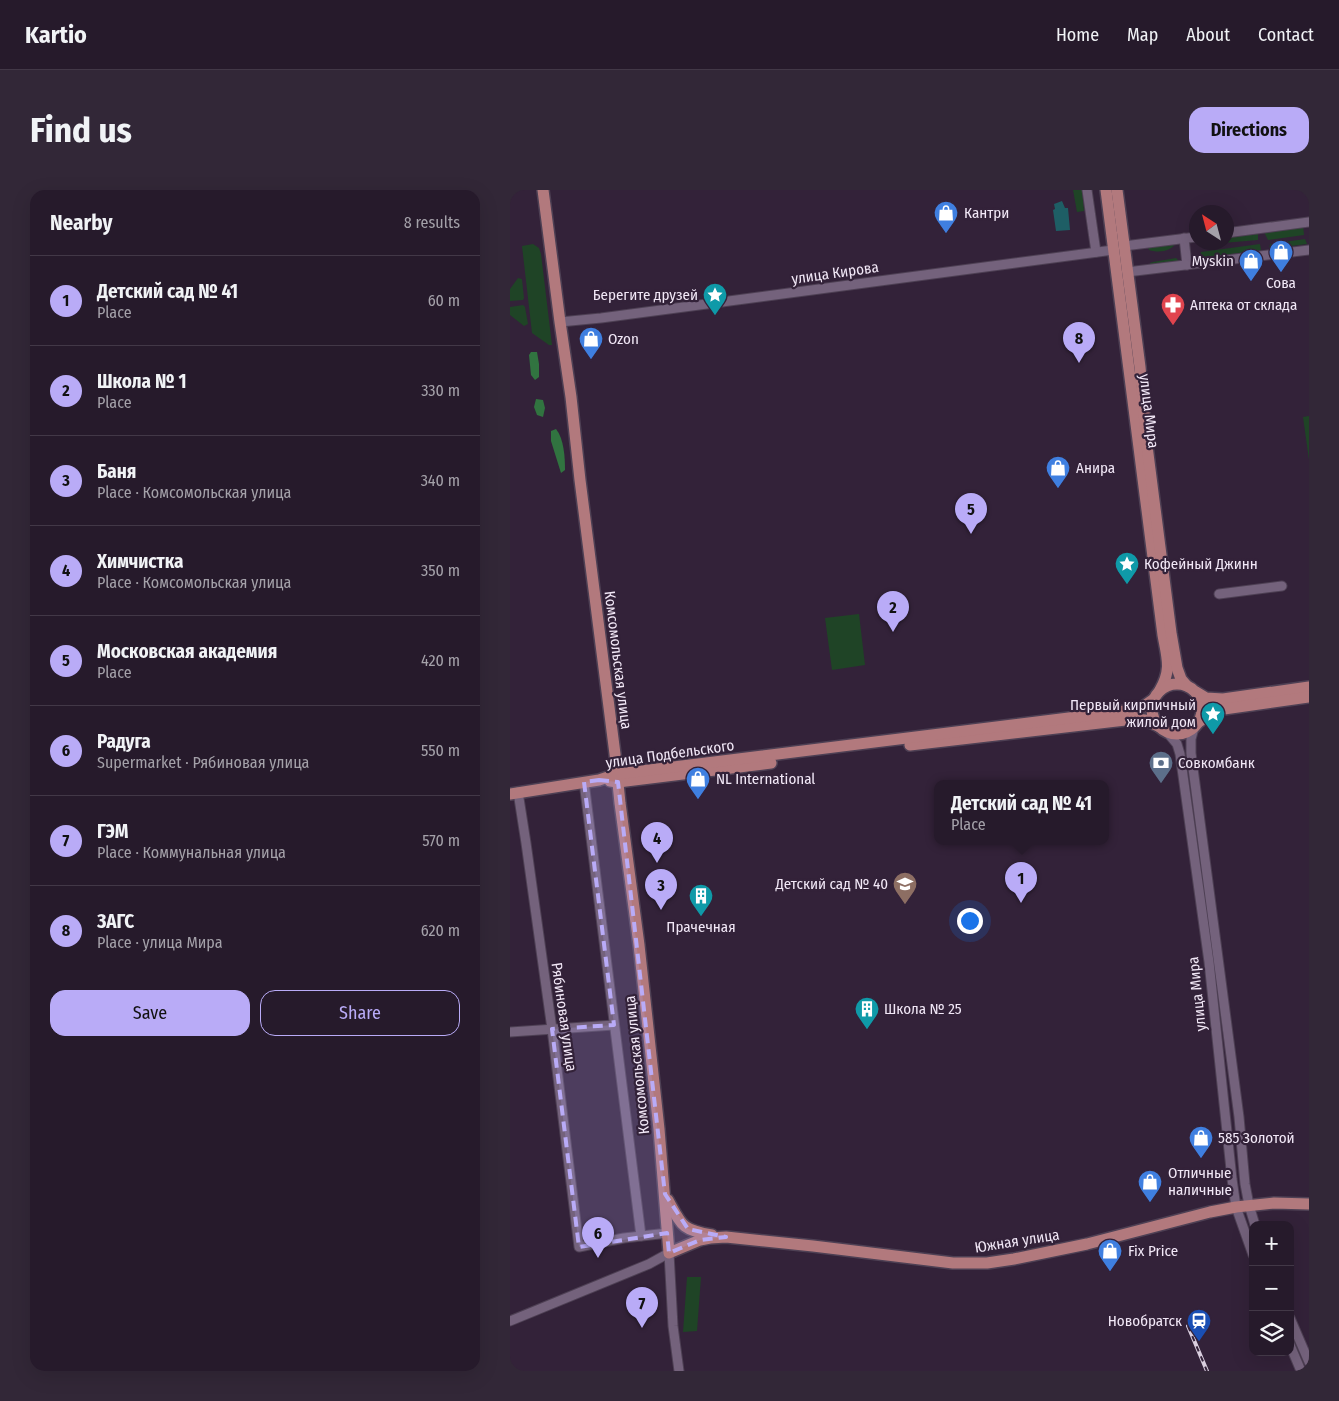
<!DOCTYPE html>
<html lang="en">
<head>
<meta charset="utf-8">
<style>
  body { margin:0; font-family:"Fira Sans Condensed",sans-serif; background:#322737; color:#f1f3f6 }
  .controls { position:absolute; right:15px; bottom:15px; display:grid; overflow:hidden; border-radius:10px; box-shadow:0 5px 20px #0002 }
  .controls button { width:45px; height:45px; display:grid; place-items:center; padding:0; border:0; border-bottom:1px solid #423847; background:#261a2b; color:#f1f3f6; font:25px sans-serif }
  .compass { position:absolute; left:679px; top:15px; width:45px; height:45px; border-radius:50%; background:#261a2b; box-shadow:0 5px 20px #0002; rotate:324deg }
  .you { position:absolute; left:459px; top:730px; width:18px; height:18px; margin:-12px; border:4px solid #fff; border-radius:50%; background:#1a73e8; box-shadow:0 0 0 8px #1a73e833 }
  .badge { display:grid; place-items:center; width:32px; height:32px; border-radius:50%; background:#b9abf7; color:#111; font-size:16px; font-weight:700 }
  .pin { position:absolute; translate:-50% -41px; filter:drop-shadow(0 1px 2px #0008) }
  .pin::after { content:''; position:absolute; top:26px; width:18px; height:15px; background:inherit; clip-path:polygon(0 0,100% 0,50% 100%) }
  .popup { position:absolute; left:424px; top:590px; width:175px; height:65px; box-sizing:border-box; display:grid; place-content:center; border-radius:10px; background:#261a2b; filter:drop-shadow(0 1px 4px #0005); font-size:16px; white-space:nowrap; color:#a4a1a9 }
  .popup b { font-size:19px; color:#f1f3f6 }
  .popup::after { content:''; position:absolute; left:50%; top:100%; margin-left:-10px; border:10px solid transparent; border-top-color:#261a2b }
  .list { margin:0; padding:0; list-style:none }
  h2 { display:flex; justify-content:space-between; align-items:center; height:65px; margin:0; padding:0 20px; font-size:21px }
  h2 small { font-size:16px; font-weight:400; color:#a4a1a9 }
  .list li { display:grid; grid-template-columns:32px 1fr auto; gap:15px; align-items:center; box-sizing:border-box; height:90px; padding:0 20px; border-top:1px solid #423847 }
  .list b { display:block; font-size:19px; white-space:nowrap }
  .list p { margin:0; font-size:16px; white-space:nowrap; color:#a4a1a9 }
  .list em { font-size:16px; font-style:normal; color:#a4a1a9 }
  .actions { display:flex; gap:10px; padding:15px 20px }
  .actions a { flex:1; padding:11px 0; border:1px solid #b9abf7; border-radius:15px; text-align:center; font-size:18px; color:#b9abf7 }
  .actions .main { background:#b9abf7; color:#111 }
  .icon { flex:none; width:28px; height:28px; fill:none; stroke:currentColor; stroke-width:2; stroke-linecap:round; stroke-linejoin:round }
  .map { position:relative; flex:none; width:799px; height:1181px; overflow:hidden; border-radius:15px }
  header { display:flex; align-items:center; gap:30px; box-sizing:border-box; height:70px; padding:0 25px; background:#261a2b; border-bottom:1px solid #423847 }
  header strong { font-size:24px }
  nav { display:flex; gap:28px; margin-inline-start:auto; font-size:18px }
  .intro { display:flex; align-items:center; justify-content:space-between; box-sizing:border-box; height:120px; padding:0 30px }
  h1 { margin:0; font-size:35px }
  .button { padding:12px 22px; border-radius:15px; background:#b9abf7; color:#111; font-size:18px; font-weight:700 }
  main { display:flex; gap:30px; padding:0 30px }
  aside { flex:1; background:#261a2b; border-radius:15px; box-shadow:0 5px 20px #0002 }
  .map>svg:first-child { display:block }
  .green { fill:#1f4426 }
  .forest { fill:#317440 }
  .water { fill:#1e5e65 }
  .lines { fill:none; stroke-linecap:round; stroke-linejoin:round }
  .minor-casing { stroke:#4e4054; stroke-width:11 }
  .major-casing { stroke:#4e4054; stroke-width:14 }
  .minor { stroke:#74627c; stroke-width:9 }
  .major { stroke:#b2797d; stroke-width:11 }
  .rail-casing { stroke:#d9cede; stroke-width:4 }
  .rail { stroke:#332239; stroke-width:2; stroke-dasharray:5.5; stroke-linecap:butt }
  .marked { fill:#b9abf7; fill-opacity:0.2; stroke:#b9abf7; stroke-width:4; stroke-dasharray:10 6; stroke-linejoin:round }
  .labels { text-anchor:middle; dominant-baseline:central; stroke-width:4.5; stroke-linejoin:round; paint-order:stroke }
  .poi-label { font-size:15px; fill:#f2e8f7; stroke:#332239; text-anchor:start }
  .street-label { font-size:15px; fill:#f2e8f7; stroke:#332239 }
</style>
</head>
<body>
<header>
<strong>Kartio</strong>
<nav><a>Home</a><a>Map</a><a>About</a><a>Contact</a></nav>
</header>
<div class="intro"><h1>Find us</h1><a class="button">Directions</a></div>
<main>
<aside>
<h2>Nearby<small>8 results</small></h2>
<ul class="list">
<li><span class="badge">1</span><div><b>Детский сад № 41</b><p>Place</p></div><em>60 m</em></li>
<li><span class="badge">2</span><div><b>Школа № 1</b><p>Place</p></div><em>330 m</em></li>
<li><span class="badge">3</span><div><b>Баня</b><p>Place · Комсомольская улица</p></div><em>340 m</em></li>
<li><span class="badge">4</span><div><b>Химчистка</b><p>Place · Комсомольская улица</p></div><em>350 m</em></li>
<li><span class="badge">5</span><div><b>Московская академия</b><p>Place</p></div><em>420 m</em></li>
<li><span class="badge">6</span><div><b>Радуга</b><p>Supermarket · Рябиновая улица</p></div><em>550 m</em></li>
<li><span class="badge">7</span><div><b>ГЭМ</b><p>Place · Коммунальная улица</p></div><em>570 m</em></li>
<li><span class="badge">8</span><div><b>ЗАГС</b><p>Place · улица Мира</p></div><em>620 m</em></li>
</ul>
<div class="actions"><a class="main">Save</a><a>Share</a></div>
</aside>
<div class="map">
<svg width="799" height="1181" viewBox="0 0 799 1181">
  <rect width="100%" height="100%" fill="#332239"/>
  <g class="green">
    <polygon points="563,0 572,0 574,21 567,22"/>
    <polygon points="793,35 794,45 758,50 753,40"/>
    <polygon points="748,40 748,50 689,55 688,53 716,52 717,45"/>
    <polygon points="795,49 797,54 759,59 760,54"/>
    <path d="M666,52C662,62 648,63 639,60L637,56Z"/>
    <polygon points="23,54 29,58 31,64 42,155 39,155 22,143 12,56"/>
    <polygon points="750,54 751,60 690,68 691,62"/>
    <polygon points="666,68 671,73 640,77 640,73 643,72"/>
    <polygon points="8,88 12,89 14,108 13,110 0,111 0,99"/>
    <polygon points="13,115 15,117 18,134 14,136 0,125 0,117"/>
    <polygon points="799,226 799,270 793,227"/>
    <polygon points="349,424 355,475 322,480 315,428"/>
    <polygon points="177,1087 191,1087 187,1141 173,1142"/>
  </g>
  <g class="forest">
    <polygon points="21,162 27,162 29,174 29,187 25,190 21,185 19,165"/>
    <polygon points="26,209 33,210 35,218 33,227 27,225 24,217"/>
    <path d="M46,239C54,249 55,267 55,280L51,283L41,251V241Z"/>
  </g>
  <polygon class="water" points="552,11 555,18 558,18 560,40 546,41 543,20 545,19 544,14"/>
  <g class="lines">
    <defs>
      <g id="minor">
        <polyline points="577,0 586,62"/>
        <polyline points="716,43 799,32"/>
        <polyline points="674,48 677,75"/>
        <polyline points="614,56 686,47"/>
        <polyline points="617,82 799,60"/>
        <polyline points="50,132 91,128 603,60"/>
        <polyline points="709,404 772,396"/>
        <polyline points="684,538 681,549 681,563 729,927 735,994 739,1015 745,1035"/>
        <polyline points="657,542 667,554 670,564 699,772 722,989 726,1017 743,1065"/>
        <polyline points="74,592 131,1046"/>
        <polyline points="8,602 16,653 42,839 69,1057 114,1048 158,1043"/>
        <polyline points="0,842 104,835"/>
        <polyline points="780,1128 799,1172"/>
        <polyline points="0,1131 139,1074 159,1063 163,1136 169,1181"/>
        <polyline points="780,1155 791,1181"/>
      </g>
      <g id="major">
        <polyline points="33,0 50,132 61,207 70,290 105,564 110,613 129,755 149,939 159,1063 190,1050 200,1048 216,1047 303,1056 443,1073 477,1073 504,1069 577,1054 700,1022 726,1017 764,1013 799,1014"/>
        <path d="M596,0L653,445C657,468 662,479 650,500"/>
        <polyline points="607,0 630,177 637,256 661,443 667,478 671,489 677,496"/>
        <circle cx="667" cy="519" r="25"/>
        <polyline points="686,502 696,508 713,509 799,497"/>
        <polyline points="690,531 704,522 714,519 799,507"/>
        <polyline points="400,555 624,529 635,530 648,536"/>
        <polyline points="100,591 108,592 261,573"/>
        <polyline points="0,604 89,590 107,584 623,520 634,516 644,509"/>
        <path d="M158,1010C172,1036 172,1040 202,1045"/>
      </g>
    </defs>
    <use href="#minor" class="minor-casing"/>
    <use href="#major" class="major-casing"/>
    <use href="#minor" class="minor"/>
    <use href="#major" class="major"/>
    <defs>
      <polyline id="rail" points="678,1136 697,1181"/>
    </defs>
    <use href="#rail" class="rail-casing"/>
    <use href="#rail" class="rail"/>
  </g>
  <path class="marked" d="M89,590L108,592L155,1004L178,1039L216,1047L190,1050L159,1063L157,1043L69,1057L42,839L104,835L74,592Z"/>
  <defs>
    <symbol id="shop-pin" viewBox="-11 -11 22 30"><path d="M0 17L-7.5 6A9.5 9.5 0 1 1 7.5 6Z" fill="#3f7fe0" stroke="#332239"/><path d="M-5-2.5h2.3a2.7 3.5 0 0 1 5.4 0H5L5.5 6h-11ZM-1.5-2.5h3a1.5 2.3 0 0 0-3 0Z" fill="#fff"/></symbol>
    <symbol id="sight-pin" viewBox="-11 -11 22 30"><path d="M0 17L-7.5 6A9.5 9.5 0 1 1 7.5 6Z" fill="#0f9aa8" stroke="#332239"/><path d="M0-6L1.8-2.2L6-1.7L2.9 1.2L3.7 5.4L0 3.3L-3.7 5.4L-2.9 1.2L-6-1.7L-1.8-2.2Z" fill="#fff"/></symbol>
    <symbol id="pharmacy-pin" viewBox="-11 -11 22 30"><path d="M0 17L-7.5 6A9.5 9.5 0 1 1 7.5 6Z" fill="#e0444e" stroke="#332239"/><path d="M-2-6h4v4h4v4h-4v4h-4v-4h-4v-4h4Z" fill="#fff"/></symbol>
    <symbol id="bank-pin" viewBox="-11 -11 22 30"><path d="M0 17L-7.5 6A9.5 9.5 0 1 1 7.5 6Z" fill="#5c6f8a" stroke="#332239"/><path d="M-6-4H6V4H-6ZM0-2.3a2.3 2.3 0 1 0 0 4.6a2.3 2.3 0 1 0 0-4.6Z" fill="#fff"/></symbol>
    <symbol id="school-pin" viewBox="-11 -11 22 30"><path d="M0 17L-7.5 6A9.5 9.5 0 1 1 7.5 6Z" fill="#8d6e63" stroke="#332239"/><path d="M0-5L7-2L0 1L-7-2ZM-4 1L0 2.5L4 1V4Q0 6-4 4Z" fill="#fff"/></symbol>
    <symbol id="building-pin" viewBox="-11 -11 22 30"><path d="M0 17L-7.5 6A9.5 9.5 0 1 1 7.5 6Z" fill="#0f9aa8" stroke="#332239"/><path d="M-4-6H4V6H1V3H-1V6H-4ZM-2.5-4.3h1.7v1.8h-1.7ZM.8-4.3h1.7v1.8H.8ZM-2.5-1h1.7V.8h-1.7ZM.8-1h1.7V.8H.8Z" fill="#fff"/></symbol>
    <symbol id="station-pin" viewBox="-11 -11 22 30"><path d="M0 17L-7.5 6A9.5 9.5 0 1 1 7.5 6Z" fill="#1a4fb4" stroke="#332239"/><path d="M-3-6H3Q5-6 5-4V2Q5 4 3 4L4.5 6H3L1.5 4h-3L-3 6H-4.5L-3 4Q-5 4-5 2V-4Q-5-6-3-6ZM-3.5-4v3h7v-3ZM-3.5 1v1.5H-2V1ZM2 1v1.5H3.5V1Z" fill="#fff"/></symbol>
  </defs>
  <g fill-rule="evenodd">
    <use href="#shop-pin" x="422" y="9" width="28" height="38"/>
    <use href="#shop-pin" x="757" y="48" width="28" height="38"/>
    <use href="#shop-pin" x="727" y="57" width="28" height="38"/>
    <use href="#sight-pin" x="191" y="91" width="28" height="38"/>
    <use href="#pharmacy-pin" x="649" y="101" width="28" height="38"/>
    <use href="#shop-pin" x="67" y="135" width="28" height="38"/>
    <use href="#shop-pin" x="534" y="264" width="28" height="38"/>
    <use href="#sight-pin" x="603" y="360" width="28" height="38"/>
    <use href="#sight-pin" x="689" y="510" width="28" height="38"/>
    <use href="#bank-pin" x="637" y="559" width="28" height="38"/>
    <use href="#shop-pin" x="174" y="575" width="28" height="38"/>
    <use href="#school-pin" x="381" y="680" width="28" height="38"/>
    <use href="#building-pin" x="177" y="692" width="28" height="38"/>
    <use href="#building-pin" x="343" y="805" width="28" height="38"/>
    <use href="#shop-pin" x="677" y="934" width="28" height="38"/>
    <use href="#shop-pin" x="626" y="978" width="28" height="38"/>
    <use href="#shop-pin" x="586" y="1047" width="28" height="38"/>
    <use href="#station-pin" x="675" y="1117" width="28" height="38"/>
  </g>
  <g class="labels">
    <g class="poi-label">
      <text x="454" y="23">Кантри</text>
      <text x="724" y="71" text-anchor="end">Myskin</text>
      <text x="771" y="93" text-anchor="middle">Сова</text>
      <text x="188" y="105" text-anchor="end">Берегите друзей</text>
      <text x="680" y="115">Аптека от склада</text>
      <text x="98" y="149">Ozon</text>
      <text x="566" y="278">Анира</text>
      <text x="634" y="374">Кофейный Джинн</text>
      <text x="686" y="515" text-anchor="end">Первый кирпичный<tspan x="686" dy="17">жилой дом</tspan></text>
      <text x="668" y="573">Совкомбанк</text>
      <text x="206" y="589">NL International</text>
      <text x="378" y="694" text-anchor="end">Детский сад № 40</text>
      <text x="191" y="737" text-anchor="middle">Прачечная</text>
      <text x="374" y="819">Школа № 25</text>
      <text x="708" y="948">585 Золотой</text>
      <text x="658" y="983">Отличные<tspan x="658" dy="17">наличные</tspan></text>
      <text x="618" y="1061">Fix Price</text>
      <text x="672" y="1131" text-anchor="end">Новобратск</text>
    </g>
    <g class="street-label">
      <text transform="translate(325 83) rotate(-8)">улица Кирова</text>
      <text transform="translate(639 221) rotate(83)">улица Мира</text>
      <text transform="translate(108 470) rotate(83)">Комсомольская улица</text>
      <text transform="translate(160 564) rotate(-8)">улица Подбельского</text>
      <text transform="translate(687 804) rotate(-96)">улица Мира</text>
      <text transform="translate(54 827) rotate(82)">Рябиновая улица</text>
      <text transform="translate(127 875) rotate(-96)">Комсомольская улица</text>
      <text transform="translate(507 1051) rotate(-9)">Южная улица</text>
    </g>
  </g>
</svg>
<div class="controls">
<button>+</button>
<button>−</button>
<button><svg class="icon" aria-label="layers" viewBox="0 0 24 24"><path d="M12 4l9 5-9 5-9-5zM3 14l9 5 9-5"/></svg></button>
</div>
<svg class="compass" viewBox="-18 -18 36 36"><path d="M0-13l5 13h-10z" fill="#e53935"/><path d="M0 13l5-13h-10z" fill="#a4a1a9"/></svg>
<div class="you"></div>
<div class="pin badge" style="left:511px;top:713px">1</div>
<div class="popup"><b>Детский сад № 41</b>Place</div>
<div class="pin badge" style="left:383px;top:442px">2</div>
<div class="pin badge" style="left:151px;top:720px">3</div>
<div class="pin badge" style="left:147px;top:673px">4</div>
<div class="pin badge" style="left:461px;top:344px">5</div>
<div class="pin badge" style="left:88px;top:1068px">6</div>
<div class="pin badge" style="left:132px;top:1138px">7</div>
<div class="pin badge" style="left:569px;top:173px">8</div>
</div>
</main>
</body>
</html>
